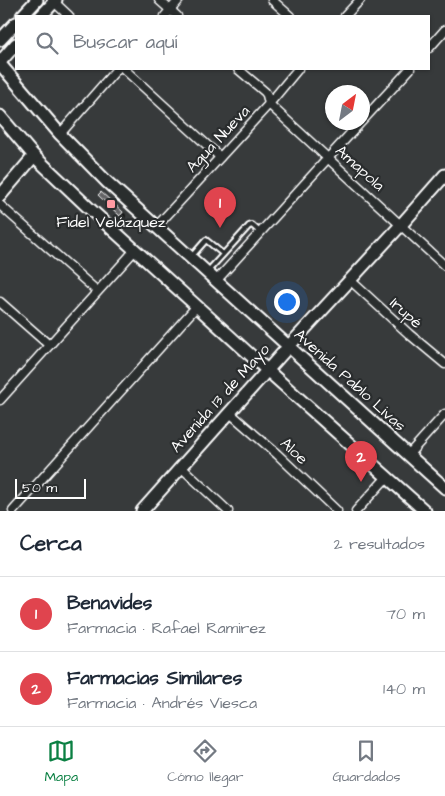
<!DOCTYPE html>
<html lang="es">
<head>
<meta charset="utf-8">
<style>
  body { margin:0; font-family:"Architects Daughter",sans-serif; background:#f6f6f7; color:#1f2937 }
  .compass { position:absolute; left:325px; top:85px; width:45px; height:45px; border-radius:50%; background:#fff; box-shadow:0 1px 4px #0004; rotate:32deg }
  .scale { position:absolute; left:15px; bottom:12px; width:71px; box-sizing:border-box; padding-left:5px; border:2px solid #fff; border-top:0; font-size:14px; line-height:18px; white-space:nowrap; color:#fff; -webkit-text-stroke:4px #2a2d2e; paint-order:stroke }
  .you { position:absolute; left:286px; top:301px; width:18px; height:18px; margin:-12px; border:4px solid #fff; border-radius:50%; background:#1a73e8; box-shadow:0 0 0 8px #1a73e833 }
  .badge { display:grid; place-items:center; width:32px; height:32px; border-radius:50%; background:#0b8043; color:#fff; font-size:16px; font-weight:700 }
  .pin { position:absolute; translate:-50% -41px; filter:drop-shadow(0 1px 2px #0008) }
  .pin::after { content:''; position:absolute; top:26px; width:18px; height:15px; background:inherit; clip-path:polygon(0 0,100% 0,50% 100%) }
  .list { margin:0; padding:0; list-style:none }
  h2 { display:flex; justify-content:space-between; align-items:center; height:65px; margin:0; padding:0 20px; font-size:21px }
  h2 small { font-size:16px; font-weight:400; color:#747a83 }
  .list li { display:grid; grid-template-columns:32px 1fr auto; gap:15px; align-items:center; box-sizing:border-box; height:75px; padding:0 20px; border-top:1px solid #e0e1e3 }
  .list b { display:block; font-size:19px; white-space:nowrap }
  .list p { margin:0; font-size:16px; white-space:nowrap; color:#747a83 }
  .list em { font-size:16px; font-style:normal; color:#747a83 }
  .icon { flex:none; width:28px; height:28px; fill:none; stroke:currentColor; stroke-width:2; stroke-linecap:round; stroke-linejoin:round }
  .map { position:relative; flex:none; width:445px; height:511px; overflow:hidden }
  .search { position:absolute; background:#fff; box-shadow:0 1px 4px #0004; left:15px; right:15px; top:15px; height:55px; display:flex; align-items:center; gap:12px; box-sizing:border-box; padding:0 18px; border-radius:0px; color:#747a83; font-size:19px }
  .sheet { height:215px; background:#fff }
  nav { display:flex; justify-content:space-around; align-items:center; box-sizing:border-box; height:70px; border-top:1px solid #e0e1e3; background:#fff; font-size:14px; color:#747a83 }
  nav a { display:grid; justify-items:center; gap:2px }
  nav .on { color:#0b8043 }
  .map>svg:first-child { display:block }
  .building { fill:#636465; stroke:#fff; filter:url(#shadow) }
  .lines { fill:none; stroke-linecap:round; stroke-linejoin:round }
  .lane-casing { stroke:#fff; stroke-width:8 }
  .street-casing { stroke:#fff; stroke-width:11 }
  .secondary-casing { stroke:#fff; stroke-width:15 }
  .lane { stroke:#2a2d2e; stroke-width:4 }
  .street { stroke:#2a2d2e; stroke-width:8 }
  .secondary { stroke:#2a2d2e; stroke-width:11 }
  .poi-dot { fill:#ff9aa2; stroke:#2a2d2e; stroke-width:2 }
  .labels { text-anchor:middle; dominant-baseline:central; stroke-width:4.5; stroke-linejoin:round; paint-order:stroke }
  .street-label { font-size:16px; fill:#fff; stroke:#2a2d2e }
  .poi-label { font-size:16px; fill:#fff; stroke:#2a2d2e }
</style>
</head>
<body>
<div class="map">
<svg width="445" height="511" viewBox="0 0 445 511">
  <defs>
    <filter id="shadow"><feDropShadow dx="3.5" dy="3.5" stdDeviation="0" flood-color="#0009"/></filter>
  </defs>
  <rect width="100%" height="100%" fill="#373a3b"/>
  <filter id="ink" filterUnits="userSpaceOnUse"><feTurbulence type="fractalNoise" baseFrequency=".02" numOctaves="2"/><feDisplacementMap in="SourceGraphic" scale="10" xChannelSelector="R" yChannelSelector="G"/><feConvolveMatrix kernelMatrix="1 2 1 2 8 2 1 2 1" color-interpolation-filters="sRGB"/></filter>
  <g filter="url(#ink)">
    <polygon class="building" points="101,192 123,212 120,216 98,195"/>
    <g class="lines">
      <defs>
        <g id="lane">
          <polyline points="192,256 206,240 223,254"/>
          <polyline points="209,270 249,226 252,225 261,233"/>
        </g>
        <g id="street">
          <polyline points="52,0 69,16"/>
          <polyline points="159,0 177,16"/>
          <polyline points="272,0 290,16"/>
          <polyline points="165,16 179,0"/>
          <polyline points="345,16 360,0"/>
          <polyline points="429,48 445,30"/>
          <polyline points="124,69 220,157"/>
          <polyline points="238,69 265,92 267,95 269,104 445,266"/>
          <polyline points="362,121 410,69"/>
          <polyline points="60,134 117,69"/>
          <polyline points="0,205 97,291"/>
          <polyline points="157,226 269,104 298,69"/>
          <polyline points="350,280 409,334 445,364"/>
          <polyline points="216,281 361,122"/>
          <polyline points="0,302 49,345"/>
          <polyline points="0,400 135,250"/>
          <polyline points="230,413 277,454 337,511"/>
          <polyline points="409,454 445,414"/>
          <polyline points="181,467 228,511"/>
          <polyline points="13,511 197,306"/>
          <polyline points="356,511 387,477"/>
        </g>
        <g id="secondary">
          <polyline points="22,16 37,0"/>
          <polyline points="41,16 56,0"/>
          <polyline points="0,40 16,23"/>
          <polyline points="0,62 16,44"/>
          <polyline points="0,64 60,134 107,182 445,488"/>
          <polyline points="0,116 34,156 90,209 268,371 425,511"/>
          <polyline points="0,196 34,156"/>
          <polyline points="142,511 289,346 401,225 445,175"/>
        </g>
      </defs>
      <use href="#lane" class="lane-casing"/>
      <use href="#street" class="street-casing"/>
      <use href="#secondary" class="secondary-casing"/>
      <use href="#lane" class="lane"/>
      <use href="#street" class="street"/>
      <use href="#secondary" class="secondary"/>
    </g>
  </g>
  <rect class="poi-dot" x="106" y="199" width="10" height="10" rx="2.5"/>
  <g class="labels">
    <g class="street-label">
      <text transform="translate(218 139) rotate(-47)">Agua Nueva</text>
      <text transform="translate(360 168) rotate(42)">Amapola</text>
      <text transform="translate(406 313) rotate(42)">Irupé</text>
      <text transform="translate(350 380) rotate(42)">Avenida Pablo Livas</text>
      <text transform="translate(220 398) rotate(-48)">Avenida 13 de Mayo</text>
      <text transform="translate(294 451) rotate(43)">Aloe</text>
    </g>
    <g class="poi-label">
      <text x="111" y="222">Fidel Velázquez</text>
    </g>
  </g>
</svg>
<svg class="compass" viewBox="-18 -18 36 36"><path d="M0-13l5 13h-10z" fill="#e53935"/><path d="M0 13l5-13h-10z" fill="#747a83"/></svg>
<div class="scale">50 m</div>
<div class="you"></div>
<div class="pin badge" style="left:220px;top:228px;background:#e0444e">1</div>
<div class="pin badge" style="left:361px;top:482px;background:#e0444e">2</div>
<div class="search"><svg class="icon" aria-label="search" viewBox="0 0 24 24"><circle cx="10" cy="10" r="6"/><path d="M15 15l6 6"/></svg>Buscar aquí</div>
</div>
<section class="sheet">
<h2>Cerca<small>2 resultados</small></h2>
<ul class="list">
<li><span class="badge" style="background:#e0444e">1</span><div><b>Benavides</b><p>Farmacia · Rafael Ramirez</p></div><em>70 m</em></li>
<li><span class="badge" style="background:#e0444e">2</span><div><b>Farmacias Similares</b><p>Farmacia · Andrés Viesca</p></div><em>140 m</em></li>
</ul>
</section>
<nav>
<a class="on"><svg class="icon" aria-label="map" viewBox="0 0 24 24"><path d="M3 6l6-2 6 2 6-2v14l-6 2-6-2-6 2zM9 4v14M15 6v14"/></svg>Mapa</a>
<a><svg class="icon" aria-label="directions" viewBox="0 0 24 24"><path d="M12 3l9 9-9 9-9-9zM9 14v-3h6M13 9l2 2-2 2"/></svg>Cómo llegar</a>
<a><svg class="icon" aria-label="saved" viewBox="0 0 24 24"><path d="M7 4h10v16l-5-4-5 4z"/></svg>Guardados</a>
</nav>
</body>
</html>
